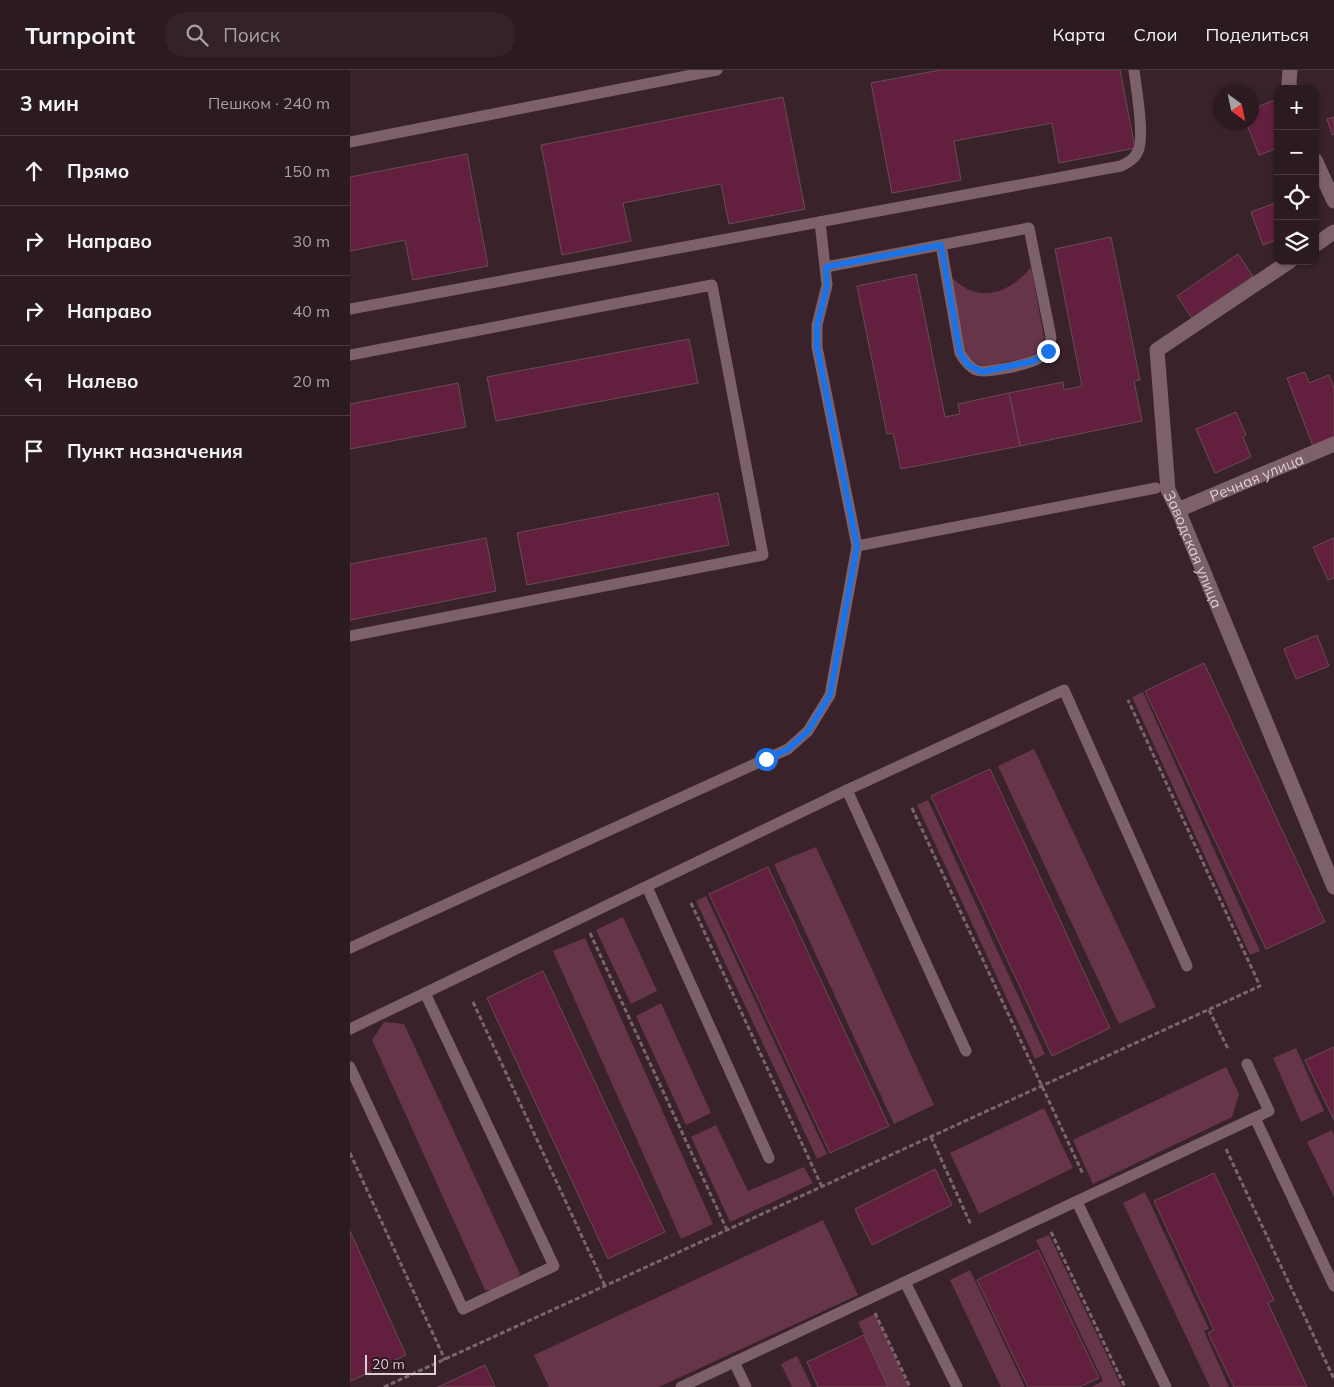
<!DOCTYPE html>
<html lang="ru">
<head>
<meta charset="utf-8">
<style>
  body { margin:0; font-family:Mulish,sans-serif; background:#332329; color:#f1f3f6 }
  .controls { position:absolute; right:15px; top:15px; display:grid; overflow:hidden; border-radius:10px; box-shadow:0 1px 4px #0004 }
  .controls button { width:45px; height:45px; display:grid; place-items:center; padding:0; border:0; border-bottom:1px solid #47383e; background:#2b1a20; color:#f1f3f6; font:25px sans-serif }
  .compass { position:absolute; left:864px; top:15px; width:45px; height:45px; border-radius:50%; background:#2b1a20; box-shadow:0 1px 4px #0004; rotate:147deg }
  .scale { position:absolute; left:15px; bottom:12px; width:71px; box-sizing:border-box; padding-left:5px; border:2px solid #decdd2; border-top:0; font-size:14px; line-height:18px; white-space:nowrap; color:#decdd2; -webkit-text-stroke:4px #2f1821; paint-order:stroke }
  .stop { position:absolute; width:15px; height:15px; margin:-11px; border:4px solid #1a73e8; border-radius:50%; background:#fff }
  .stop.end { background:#1a73e8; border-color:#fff; box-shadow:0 1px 5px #0008 }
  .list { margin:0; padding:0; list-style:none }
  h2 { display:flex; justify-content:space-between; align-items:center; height:65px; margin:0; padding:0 20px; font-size:21px }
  h2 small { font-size:16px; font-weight:400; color:#a6a1a5 }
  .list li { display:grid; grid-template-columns:32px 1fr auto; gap:15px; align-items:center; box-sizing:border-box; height:70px; padding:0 20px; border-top:1px solid #47383e }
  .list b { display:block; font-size:19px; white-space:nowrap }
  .list em { font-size:16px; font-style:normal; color:#a6a1a5 }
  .icon { flex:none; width:28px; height:28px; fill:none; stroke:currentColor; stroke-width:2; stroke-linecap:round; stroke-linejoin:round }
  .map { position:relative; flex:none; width:984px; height:1317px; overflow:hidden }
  header { display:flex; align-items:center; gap:30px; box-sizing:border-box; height:70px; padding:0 25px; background:#2b1a20; border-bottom:1px solid #47383e }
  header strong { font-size:24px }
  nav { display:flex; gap:28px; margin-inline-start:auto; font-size:18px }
  .search { width:350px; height:45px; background:#332329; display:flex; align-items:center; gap:12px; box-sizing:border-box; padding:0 18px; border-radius:20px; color:#a6a1a5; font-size:19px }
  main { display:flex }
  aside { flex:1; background:#2b1a20 }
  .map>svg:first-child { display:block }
  .green { fill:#673549 }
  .building { fill:#631f3e; stroke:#674c55 }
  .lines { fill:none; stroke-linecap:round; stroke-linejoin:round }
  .path { stroke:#7a656c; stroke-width:3; stroke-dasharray:5 2.5; stroke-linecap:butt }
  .lane { stroke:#7d616a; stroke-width:11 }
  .street { stroke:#7d616a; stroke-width:15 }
  .route { stroke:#1a73e8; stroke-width:6 }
  .labels { text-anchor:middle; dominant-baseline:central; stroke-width:5; stroke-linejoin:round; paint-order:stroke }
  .street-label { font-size:15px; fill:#decdd2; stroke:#2f1821 }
</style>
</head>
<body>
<header>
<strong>Turnpoint</strong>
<div class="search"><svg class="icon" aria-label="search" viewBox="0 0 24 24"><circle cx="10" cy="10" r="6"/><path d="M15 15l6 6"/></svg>Поиск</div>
<nav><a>Карта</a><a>Слои</a><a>Поделиться</a></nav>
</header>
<main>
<aside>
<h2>3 мин<small>Пешком · 240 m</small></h2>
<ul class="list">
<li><svg class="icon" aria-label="ahead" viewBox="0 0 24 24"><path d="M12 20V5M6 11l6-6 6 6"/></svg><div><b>Прямо</b></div><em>150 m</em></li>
<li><svg class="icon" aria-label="right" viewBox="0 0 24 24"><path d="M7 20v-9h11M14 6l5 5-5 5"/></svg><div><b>Направо</b></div><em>30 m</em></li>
<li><svg class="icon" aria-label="right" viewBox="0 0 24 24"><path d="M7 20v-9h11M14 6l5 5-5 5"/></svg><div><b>Направо</b></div><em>40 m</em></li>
<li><svg class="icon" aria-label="left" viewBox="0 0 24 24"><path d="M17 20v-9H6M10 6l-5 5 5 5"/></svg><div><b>Налево</b></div><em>20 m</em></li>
<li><svg class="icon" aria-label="arrive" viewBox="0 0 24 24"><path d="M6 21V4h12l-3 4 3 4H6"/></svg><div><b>Пункт назначения</b></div></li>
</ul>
</aside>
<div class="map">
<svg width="984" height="1317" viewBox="0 0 984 1317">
  <rect width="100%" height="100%" fill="#39222a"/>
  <g class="green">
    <path d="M681,197L694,267C693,288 671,289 655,292C648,294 638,297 631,295C624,293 620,288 616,283L602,208C608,213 614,218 622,221C644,229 668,214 681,197Z"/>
    <polygon points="793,622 910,881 900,885 782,627"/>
    <polygon points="684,679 806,937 769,954 648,696"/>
    <polygon points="578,730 695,984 685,989 567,735"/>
    <polygon points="466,777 584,1035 544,1054 424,794"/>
    <polygon points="356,826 477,1084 467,1089 346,831"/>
    <polygon points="273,847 307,921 281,934 246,860"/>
    <polygon points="235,868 363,1154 331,1169 203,881"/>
    <polygon points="311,933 361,1043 336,1055 286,946"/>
    <polygon points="34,952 54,954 170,1204 156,1220 135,1220 22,970"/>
    <polygon points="946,978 974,1041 951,1052 923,988"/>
    <polygon points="876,997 889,1024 882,1047 743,1114 723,1070"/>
    <polygon points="694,1038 723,1098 629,1144 600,1083"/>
    <polygon points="366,1055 398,1121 454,1097 463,1113 380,1152 341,1067"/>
    <polygon points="982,1060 984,1065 984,1127 957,1072"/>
    <polygon points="795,1122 859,1259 854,1261 879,1317 860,1317 773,1133"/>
    <polygon points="473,1150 508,1225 309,1317 199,1317 184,1285"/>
    <polygon points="699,1165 772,1317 742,1317 753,1311 686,1170"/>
    <polygon points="620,1200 675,1317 651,1317 600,1210"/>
    <polygon points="525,1244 559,1317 538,1317 508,1252"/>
    <polygon points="447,1286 462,1317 442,1317 431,1294"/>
  </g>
  <g class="building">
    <polygon points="590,0 770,0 785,78 709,93 702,53 604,71 611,110 542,123 521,13"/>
    <polygon points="433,27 455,139 379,154 371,114 273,133 281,171 212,185 191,75"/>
    <polygon points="925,30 928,36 928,78 909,85 896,52 902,52 902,39"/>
    <polygon points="984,47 984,64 982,65 977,49"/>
    <polygon points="117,84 138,196 63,210 55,170 0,181 0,107"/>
    <polygon points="928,132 928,169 913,175 901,142"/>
    <polygon points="761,167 790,310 784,311 792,351 670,376 659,323 713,312 714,320 732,316 705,179"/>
    <polygon points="888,184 903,206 842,248 827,226"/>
    <polygon points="566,204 595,347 610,344 608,334 659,323 670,376 551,399 543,363 537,364 507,216"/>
    <polygon points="339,269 348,313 146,351 137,307"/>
    <polygon points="955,302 959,313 979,305 984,318 984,368 963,376 937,308"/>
    <polygon points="108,313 116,357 0,379 0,334"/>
    <polygon points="886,342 896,365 893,367 901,387 865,403 846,359"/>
    <polygon points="368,423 379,475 177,515 167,463"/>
    <polygon points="136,468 146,521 0,550 0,494"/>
    <polygon points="984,468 984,508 978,510 963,477"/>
    <polygon points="967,565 979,596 946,609 934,579"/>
    <polygon points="854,593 975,852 916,879 795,621"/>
    <polygon points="640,699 760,958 702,986 581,726"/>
    <polygon points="418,797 539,1056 480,1083 359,824"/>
    <polygon points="193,901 315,1162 258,1189 137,928"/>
    <polygon points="984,977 984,1050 955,990"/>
    <polygon points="585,1099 602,1135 522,1175 505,1139"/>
    <polygon points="864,1103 924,1230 918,1233 957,1317 884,1317 858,1263 864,1260 804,1131"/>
    <polygon points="0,1161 56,1285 1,1311 0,1310"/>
    <polygon points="688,1180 749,1308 730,1317 678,1317 627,1210"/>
    <polygon points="514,1265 538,1317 468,1317 457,1292"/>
    <polygon points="135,1295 145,1317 88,1317"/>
  </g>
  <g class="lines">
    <g class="path">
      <polyline points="562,738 733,1104"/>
      <polyline points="341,833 472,1117"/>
      <polyline points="240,863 377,1160"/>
      <polyline points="123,932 255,1216"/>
      <polyline points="859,940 878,979"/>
      <polyline points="581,1067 621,1155"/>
      <polyline points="876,1079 984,1309"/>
      <polyline points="0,1083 95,1290"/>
      <polyline points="701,1162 775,1317"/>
      <polyline points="525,1243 560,1317"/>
      <polyline points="34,1317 910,916 778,630"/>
    </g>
    <g class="lane">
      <polyline points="0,72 367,0"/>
      <path d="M476,197L679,158L701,267C700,276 698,282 691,287C682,294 636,304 626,300C618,296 614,290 610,283L591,175"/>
      <path d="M0,239L771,96C778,92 785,89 788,81C795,67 786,17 784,0"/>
      <polyline points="0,285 362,215 413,485 0,566"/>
      <polyline points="507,476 806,418"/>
      <polyline points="497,720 616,981"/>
      <polyline points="297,817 419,1088"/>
      <polyline points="0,878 438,679 458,661 480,625 507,476 467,277 467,255 477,215 470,152"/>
      <polyline points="0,959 497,720 714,620 837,896"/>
      <polyline points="0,997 113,1239 204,1196 75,923"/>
      <polyline points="905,1048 984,1216"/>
      <polyline points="727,1132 816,1317"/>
      <polyline points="555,1212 607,1317"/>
      <polyline points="384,1292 396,1317"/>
      <polyline points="331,1317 919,1041 897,994"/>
    </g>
    <g class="street">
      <polyline points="940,0 939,13 940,19"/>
      <polyline points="965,90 984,131"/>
      <polyline points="965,175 984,162"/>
      <path id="s1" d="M940,191L807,280L818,420L828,440L984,817"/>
      <path id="s2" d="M828,440L984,374"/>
    </g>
  </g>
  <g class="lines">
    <polyline class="route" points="416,689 438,679 458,661 480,625 507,476 467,277 467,256 477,216 476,197 591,175 610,283 618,295 632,302 684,291 698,281"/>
  </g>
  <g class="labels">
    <g class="street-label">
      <text stroke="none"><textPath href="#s2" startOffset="85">Речная улица</textPath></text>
      <text stroke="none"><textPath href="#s1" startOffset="365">Заводская улица</textPath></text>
    </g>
  </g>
</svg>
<div class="controls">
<button>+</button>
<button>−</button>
<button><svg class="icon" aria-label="locate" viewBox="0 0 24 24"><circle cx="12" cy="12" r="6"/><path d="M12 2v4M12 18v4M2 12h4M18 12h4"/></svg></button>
<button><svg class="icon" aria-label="layers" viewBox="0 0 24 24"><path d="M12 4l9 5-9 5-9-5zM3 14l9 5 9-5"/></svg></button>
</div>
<svg class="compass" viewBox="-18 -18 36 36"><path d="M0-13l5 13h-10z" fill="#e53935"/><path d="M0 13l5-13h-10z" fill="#a6a1a5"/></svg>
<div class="scale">20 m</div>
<div class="stop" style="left:416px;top:689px"></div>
<div class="stop end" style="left:698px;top:281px"></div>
</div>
</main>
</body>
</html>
